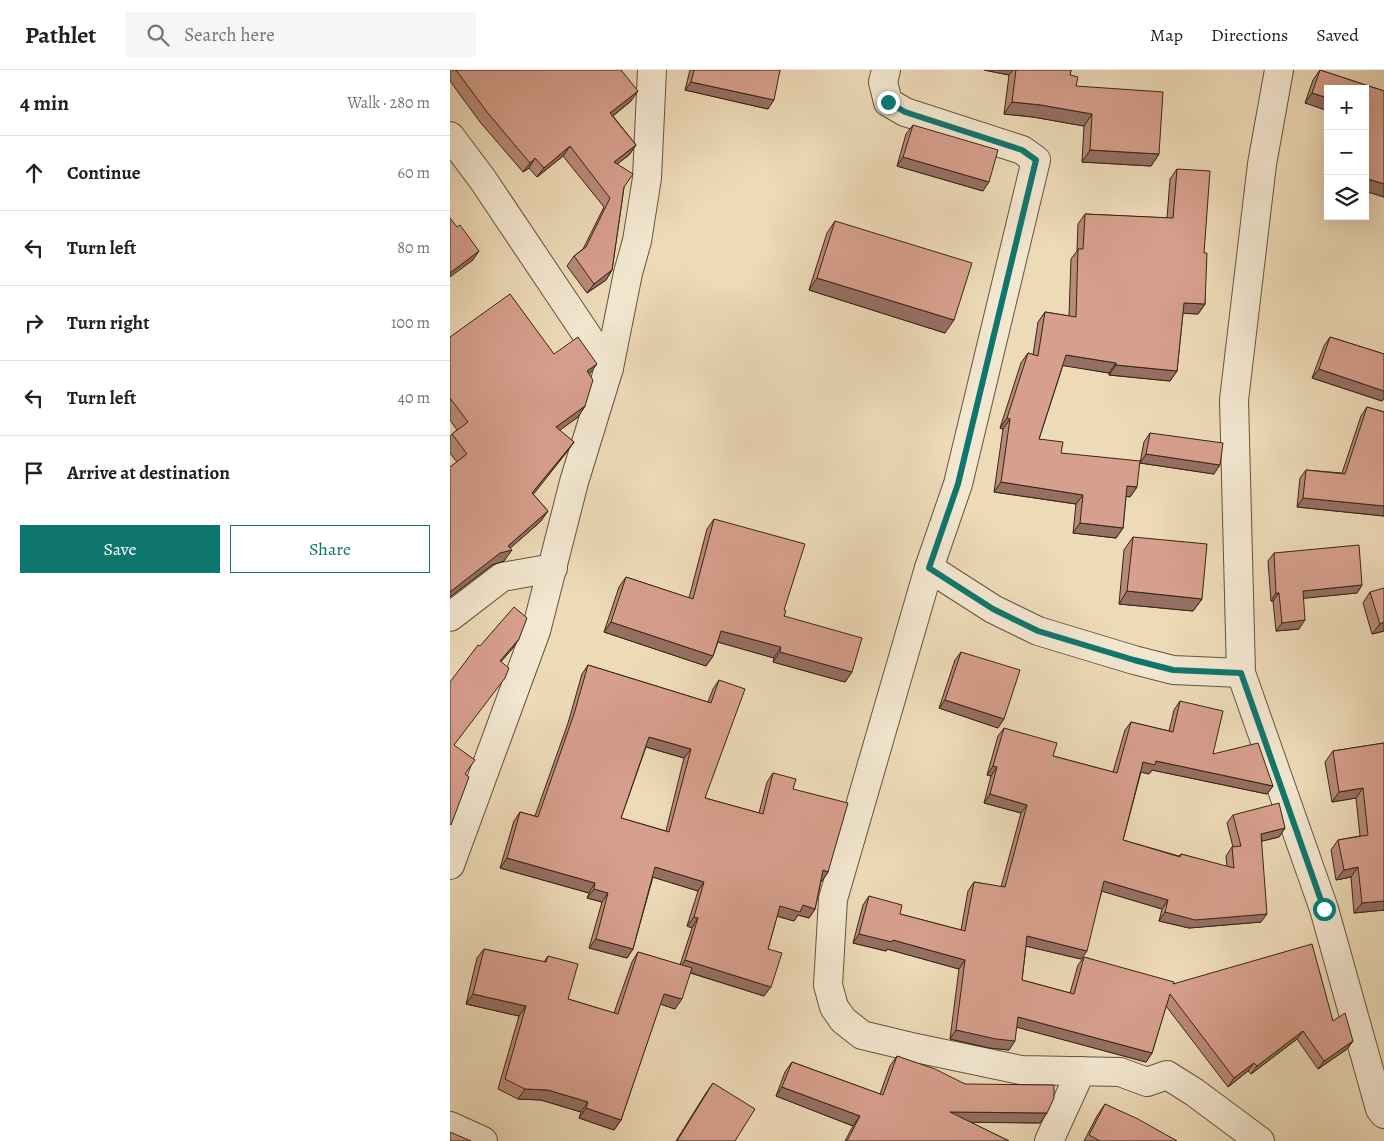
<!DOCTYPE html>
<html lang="en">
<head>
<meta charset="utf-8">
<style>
  body { margin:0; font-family:Alegreya,serif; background:#f6f6f6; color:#202124 }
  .controls { position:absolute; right:15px; top:15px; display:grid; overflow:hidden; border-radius:0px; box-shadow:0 5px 20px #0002 }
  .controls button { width:45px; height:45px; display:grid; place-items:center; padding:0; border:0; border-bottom:1px solid #e0e0e0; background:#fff; color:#202124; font:25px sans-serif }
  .stop { position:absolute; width:15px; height:15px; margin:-11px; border:4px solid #0f766e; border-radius:50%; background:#fff }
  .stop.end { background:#0f766e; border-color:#fff; box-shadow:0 1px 5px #0008 }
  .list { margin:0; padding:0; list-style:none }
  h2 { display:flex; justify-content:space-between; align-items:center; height:65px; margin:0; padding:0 20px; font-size:21px }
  h2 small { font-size:16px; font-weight:400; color:#757577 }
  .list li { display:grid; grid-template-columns:32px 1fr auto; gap:15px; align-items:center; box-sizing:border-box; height:75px; padding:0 20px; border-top:1px solid #e0e0e0 }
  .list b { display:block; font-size:19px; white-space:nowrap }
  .list em { font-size:16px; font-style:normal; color:#757577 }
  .actions { display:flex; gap:10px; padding:15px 20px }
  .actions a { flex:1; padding:11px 0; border:1px solid #0f766e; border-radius:0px; text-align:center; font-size:18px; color:#0f766e }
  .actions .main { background:#0f766e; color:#fff }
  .icon { flex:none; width:28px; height:28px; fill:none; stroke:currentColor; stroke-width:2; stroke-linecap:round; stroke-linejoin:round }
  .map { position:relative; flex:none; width:934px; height:1071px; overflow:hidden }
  header { display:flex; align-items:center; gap:30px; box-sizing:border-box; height:70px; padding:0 25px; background:#fff; border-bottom:1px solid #e0e0e0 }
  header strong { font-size:24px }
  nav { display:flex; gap:28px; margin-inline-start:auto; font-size:18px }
  .search { width:350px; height:45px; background:#f6f6f6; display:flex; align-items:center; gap:12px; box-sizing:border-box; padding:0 18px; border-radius:0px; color:#757577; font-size:19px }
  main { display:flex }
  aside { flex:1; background:#fff }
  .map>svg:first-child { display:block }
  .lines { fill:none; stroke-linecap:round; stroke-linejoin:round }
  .street-casing { stroke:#63533e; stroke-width:30 }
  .street { stroke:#f3e7d0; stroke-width:28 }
  .wall { fill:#b98979; stroke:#352615; fill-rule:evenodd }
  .shaded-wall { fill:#966f63; stroke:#352615 }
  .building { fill:#d79f8d; stroke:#352615; fill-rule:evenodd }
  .route { stroke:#0f766e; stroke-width:6 }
</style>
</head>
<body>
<header>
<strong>Pathlet</strong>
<div class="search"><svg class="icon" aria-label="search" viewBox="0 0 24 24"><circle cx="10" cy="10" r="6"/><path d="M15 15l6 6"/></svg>Search here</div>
<nav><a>Map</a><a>Directions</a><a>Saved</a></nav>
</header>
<main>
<aside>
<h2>4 min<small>Walk · 280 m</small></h2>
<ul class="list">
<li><svg class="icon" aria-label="ahead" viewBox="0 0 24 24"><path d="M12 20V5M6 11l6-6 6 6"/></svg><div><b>Continue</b></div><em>60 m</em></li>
<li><svg class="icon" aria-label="left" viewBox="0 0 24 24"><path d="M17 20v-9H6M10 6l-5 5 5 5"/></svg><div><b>Turn left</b></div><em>80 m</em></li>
<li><svg class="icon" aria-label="right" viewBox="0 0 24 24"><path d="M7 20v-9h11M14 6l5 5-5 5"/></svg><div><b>Turn right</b></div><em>100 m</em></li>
<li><svg class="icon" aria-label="left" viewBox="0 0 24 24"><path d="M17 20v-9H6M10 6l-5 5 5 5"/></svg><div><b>Turn left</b></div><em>40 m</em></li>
<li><svg class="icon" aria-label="arrive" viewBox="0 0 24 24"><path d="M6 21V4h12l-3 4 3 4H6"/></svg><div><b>Arrive at destination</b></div></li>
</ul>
<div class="actions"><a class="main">Save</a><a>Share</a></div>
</aside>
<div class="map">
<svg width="934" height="1071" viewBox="0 0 934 1071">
  <rect width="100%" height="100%" fill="#eddab7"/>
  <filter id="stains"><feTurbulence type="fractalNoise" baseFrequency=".004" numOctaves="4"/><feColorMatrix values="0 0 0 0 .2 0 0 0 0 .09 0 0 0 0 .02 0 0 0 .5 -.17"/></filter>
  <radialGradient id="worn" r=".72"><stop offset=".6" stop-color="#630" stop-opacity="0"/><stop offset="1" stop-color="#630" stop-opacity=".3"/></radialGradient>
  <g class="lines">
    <defs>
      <g id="street">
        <polyline points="436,0 433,12 438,32 455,42 572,80 586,90 508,414 479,498 383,829 378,915 384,937 393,950 412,965 466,978 571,1000 670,1002 697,1012 717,1005 744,1022 810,1071"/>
        <polyline points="829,0 812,94 784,330 791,603 874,839 930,1039 934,1044"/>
        <polyline points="0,66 33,110 159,298"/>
        <polyline points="479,498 543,539 588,561 684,590 723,600 791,603"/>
        <polyline points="0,547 52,507 103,498"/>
        <polyline points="0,795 86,561 124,412 159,298 178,203 187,171 197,108 202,0"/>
        <polyline points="0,1056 33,1071"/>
        <polyline points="599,1071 631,1001"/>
      </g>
    </defs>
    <use href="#street" class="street-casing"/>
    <use href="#street" class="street"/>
  </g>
  <g class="wall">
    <polygon points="0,0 171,0 181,31 163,46 186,75 179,85 167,94 174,117 162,200 156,210 137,223 117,196 124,186 133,179 154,137 113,86 87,107 79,98 73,102 30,52 0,11"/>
    <polygon points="240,0 330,0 318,39 235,20"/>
    <polygon points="534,0 621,0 620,5 626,16 709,84 701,96 632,92 634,56 583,47 554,44 559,5"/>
    <polygon points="870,0 934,21 934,127 915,121 915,19 855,33 863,10"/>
    <polygon points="463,55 533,121 447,96 456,64"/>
    <polygon points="727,99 754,183 755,234 748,244 733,243 727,301 720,311 659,305 659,303 613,295 589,369 611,383 687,417 680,427 676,426 673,458 666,468 623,463 626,434 544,422 553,359 550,358 571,293 578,283 583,285 588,252 595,242 619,246 621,189 627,181 628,154 635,144 717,148 720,109"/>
    <polygon points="385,151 495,263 359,220 377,163"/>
    <polygon points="0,267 104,284 140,305 135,336 128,347 109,360 124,372 116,383 83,424 98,441 90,452 60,478 54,491 42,495 0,527 0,397 7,392 0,383 0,367 2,364 7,360 0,350"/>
    <polygon points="880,267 934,284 934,328 932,331 862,308 874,276"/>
    <polygon points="917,337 934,342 934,446 847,437 850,408 856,400 892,403 911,346"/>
    <polygon points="700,363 764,404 690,393 694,372"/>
    <polygon points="264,449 334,540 334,546 402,602 395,612 323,592 324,588 268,572 263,586 256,596 154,562 169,517 176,507 239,528 257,459"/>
    <polygon points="683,467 752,529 743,541 669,534 674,480"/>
    <polygon points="824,483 912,515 907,523 853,528 849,559 826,561 823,531 821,531 818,491"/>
    <polygon points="920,522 934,561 922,564 913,533"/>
    <polygon points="511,582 548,658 489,638 505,590"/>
    <path d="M138,595L258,632L263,619L269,610L255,728L309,743L317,712L323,703L343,719L378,802L372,811H371L365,839L359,848L348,845L344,851L327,846L318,879L314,926L240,903L225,939L210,934L171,1050L164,1060L129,1048L131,1042L91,1030L68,1029L48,1019L69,946L16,934L27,888L34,879L94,892L98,886L118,929L164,943L182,892L188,882L230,895L242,858L237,856L248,821L203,807L183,879L177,888L139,878L152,832L137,828L139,823L50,798L64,751L70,742L85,746L118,653L132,604ZM196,677L234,688L216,761L171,748Z"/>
    <polygon points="730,631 763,684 823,716 817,724 702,700 699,704 691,702 673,770 729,786 731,784 777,797 776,786 782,777 783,777 777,753 783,745 835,758 829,767 811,771 811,852 739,858 709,851 712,839 652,821 631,889 576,876 572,910 620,923 628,895 634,887 723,914 883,951 903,971 897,979 868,999 847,969 801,1004 798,1001 778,1017 716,936 702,983 696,992 567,957 559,980 540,978 500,969 509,899 437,879 436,881 403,873 413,835 419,826 450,844 511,860 518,821 524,812 551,817 571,743 534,733 541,706 537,705 548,666 554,658 603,686 663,702 675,660 681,652 719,661 724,640"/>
    <polygon points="934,673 934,840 904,843 901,807 886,810 881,780 888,770 910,766 906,728 882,732 875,692 883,681"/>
    <polygon points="447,986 515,1014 597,1043 590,1053 520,1052 559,1071 395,1071 403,1056 326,1026 335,1002 342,992 430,1024 440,996"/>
    <polygon points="263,1013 285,1071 226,1071 256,1023"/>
    <polygon points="655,1034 727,1071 634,1071 647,1046"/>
  </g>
  <g class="shaded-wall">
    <polygon points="534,0 563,0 559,5"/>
    <polygon points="241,12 324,30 318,39 235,20"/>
    <polygon points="188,21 181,31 154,53 160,43"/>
    <polygon points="862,23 878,28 878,41 855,33"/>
    <polygon points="562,32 591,35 642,44 634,56 583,47 554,44"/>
    <polygon points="186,75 179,85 157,102 164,92"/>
    <polygon points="120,76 113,86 87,107 94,98"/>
    <polygon points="640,80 709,84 701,96 632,92"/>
    <polygon points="453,87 539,112 533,121 447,96"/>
    <polygon points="85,88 79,98 73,102 80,93"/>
    <polygon points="915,108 934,114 934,127 915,121"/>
    <polygon points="29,181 23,190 0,207 0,203"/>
    <polygon points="162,200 156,210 137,223 144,214"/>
    <polygon points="367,208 504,250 495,263 359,220"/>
    <polygon points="734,233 755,234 748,244 727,243"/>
    <polygon points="616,285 666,293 659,303 609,295"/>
    <polygon points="147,294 139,305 137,301"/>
    <polygon points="666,295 727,301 720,311 659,305"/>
    <polygon points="869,299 934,321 934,328 932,331 862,308"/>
    <polygon points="135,336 128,347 98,369 106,357"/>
    <polygon points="557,348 560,349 553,359 550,358"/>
    <polygon points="124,372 116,383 75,435 82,423"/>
    <polygon points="696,384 770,395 764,404 690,393"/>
    <polygon points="551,412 633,425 626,434 544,422"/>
    <polygon points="677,416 687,417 680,427 670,425"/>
    <polygon points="853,428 934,436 934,446 847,437"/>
    <polygon points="98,441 90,452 57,481 62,480 54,491 42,495 0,527 0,522 58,476"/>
    <polygon points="630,453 673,458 666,468 623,463"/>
    <polygon points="912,515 907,523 847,529 853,521"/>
    <polygon points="677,521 752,529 743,541 669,534"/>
    <polygon points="826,523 829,523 823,531 821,531"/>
    <polygon points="855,550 849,559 826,561 832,553"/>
    <polygon points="161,552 263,586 256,596 154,562"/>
    <polygon points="934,552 934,561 922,564 930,554"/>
    <polygon points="271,561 331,577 324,588 264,571"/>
    <polygon points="69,569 63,578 44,600 50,591"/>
    <polygon points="330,582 402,602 395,612 323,592"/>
    <polygon points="495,630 554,649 548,658 489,638"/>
    <polygon points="199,667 241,679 234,688 193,676"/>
    <polygon points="706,691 823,716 817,724 702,700 699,704 687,701 693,692"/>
    <polygon points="543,696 547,697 541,706 537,705"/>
    <polygon points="913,718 906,728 882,732 889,722"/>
    <polygon points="540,724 577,735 571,743 534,733"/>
    <polygon points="835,758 829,767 805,773 811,764"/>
    <polygon points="57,788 145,813 139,823 50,798"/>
    <polygon points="205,797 254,812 248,821 199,806"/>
    <polygon points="908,797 901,807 886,810 894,800"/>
    <polygon points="373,800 378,802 372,811 366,809"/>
    <polygon points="654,811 718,830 712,839 648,820"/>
    <polygon points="144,819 158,823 152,832 137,828"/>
    <polygon points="934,831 934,840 904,843 912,833"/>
    <polygon points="353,835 365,839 359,848 348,845 344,851 323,845 330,836"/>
    <polygon points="715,842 817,844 811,852 739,858 709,851"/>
    <polygon points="244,847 248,848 242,858 237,856"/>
    <polygon points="409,864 443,870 515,890 509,899 437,879 436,881 403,873"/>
    <polygon points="577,866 637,881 631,889 571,875"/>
    <polygon points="146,869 183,879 177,888 139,878"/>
    <polygon points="235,890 321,917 314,926 229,899"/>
    <polygon points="23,924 76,936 69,946 16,934"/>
    <polygon points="214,924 232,929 225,939 207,933"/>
    <polygon points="568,947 702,983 696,992 562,956"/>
    <polygon points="506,960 565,971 559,980 540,978 500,969"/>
    <polygon points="853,961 847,969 801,1004 807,996"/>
    <polygon points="903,971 897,979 868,999 874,991"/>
    <polygon points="804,993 798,1001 778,1017 784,1008"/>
    <polygon points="332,1017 410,1046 403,1056 326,1026"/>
    <polygon points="75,1019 98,1020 138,1032 131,1042 91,1030 68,1029"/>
    <polygon points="136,1038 171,1050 164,1060 129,1048"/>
    <polygon points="500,1042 597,1043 590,1053 493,1052"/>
  </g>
  <g class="building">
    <polygon points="6,0 171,0 188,21 160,43 186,75 164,92 183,104 174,117 162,200 144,214 124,186 136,177 160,128 120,76 94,98 85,88 80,93 37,42"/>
    <polygon points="244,0 330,0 324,30 241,12"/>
    <polygon points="566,0 621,0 620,5 628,7 626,16 713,22 709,84 640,80 642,44 591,35 562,32"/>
    <polygon points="870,0 934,21 934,114 915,108 915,19 878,19 878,28 862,23"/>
    <polygon points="463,55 548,80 539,112 453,87"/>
    <polygon points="727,99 760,101 754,183 757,183 755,234 734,233 727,301 666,295 666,293 616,285 589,369 613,372 611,383 690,391 687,417 677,416 673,458 630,453 633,425 551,412 560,349 557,348 578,283 588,286 595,242 626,247 628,179 633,179 635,144 723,148"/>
    <polygon points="0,148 7,157 10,155 29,181 0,203"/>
    <polygon points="385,151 522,193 504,250 367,208"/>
    <polygon points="60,224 104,284 128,267 147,294 137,301 143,310 135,336 106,357 124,372 82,423 98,441 58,476 62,480 50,483 0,522 0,397 17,384 2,364 18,352 0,328 0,267"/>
    <polygon points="880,267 934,284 934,321 869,299"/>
    <polygon points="917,337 934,342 934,436 853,428 856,400 895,404"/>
    <polygon points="700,363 773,373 770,395 696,384"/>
    <polygon points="264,449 355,474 334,540 336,541 334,546 412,568 402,602 330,582 331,577 271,561 263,586 161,552 176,507 243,529"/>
    <polygon points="683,467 757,474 752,529 677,521"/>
    <polygon points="909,475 912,515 853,521 855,550 832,553 829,523 826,523 824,483"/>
    <polygon points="934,518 934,552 930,554 920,522"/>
    <polygon points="64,537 77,548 69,569 50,591 59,598 55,608 4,675 25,690 15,704 19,707 1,755 0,754 0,612 28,575 30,576"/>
    <polygon points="511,582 570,600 554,649 495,630"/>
    <path d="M138,595L261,633L269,610L295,619L255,728L313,744L323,703L346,709L343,719L398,733L378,802L373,800L365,839L353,835L350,842L330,836L318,879L332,883L321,917L235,890L248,848L244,847L254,812L205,797L183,879L146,869L158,823L144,819L145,813L57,788L70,742L88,747L124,644ZM199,667L241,679L219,762L171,748Z"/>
    <polygon points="730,631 773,641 763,684 808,673 823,716 706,691 705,695 693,692 673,770 730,787 731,784 784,798 782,777 791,776 783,745 829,733 835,758 811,764 817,844 745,850 715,842 718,830 654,811 637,881 577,866 572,910 624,924 634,887 724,912 723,914 862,874 883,951 895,943 903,971 874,991 853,961 807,996 804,993 784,1008 720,924 702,983 568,947 565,971 546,969 506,960 515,890 443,870 442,872 409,864 419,826 452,835 450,844 515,861 524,812 555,817 577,735 540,724 547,697 543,696 554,658 607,673 603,686 667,703 681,652 723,662"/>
    <polygon points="934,673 934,831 912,833 908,797 894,800 888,770 918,765 913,718 889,722 883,681"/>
    <polygon points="34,879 96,892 98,886 128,894 118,929 168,944 188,882 242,898 232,929 214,924 171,1050 136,1038 138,1032 98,1020 75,1019 55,1009 76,936 23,924"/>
    <polygon points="447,986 485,999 515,1014 604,1015 604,1028 597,1043 500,1042 559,1071 397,1071 410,1046 332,1017 342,992 433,1025"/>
    <polygon points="263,1013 305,1039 285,1071 227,1071"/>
    <polygon points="655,1034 688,1049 727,1071 650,1071 639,1065"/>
    <polygon points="0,1062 21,1071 0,1071"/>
  </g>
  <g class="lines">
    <polyline class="route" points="438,32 455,42 572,80 586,90 508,414 479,498 543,539 588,561 684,590 723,600 791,603 874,839"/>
  </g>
  <rect width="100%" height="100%" filter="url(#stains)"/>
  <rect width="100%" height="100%" fill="url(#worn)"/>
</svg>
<div class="controls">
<button>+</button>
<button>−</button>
<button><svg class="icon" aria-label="layers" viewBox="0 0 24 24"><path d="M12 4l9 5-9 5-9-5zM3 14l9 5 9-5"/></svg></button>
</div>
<div class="stop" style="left:874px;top:839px"></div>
<div class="stop end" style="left:438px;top:32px"></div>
</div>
</main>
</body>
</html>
